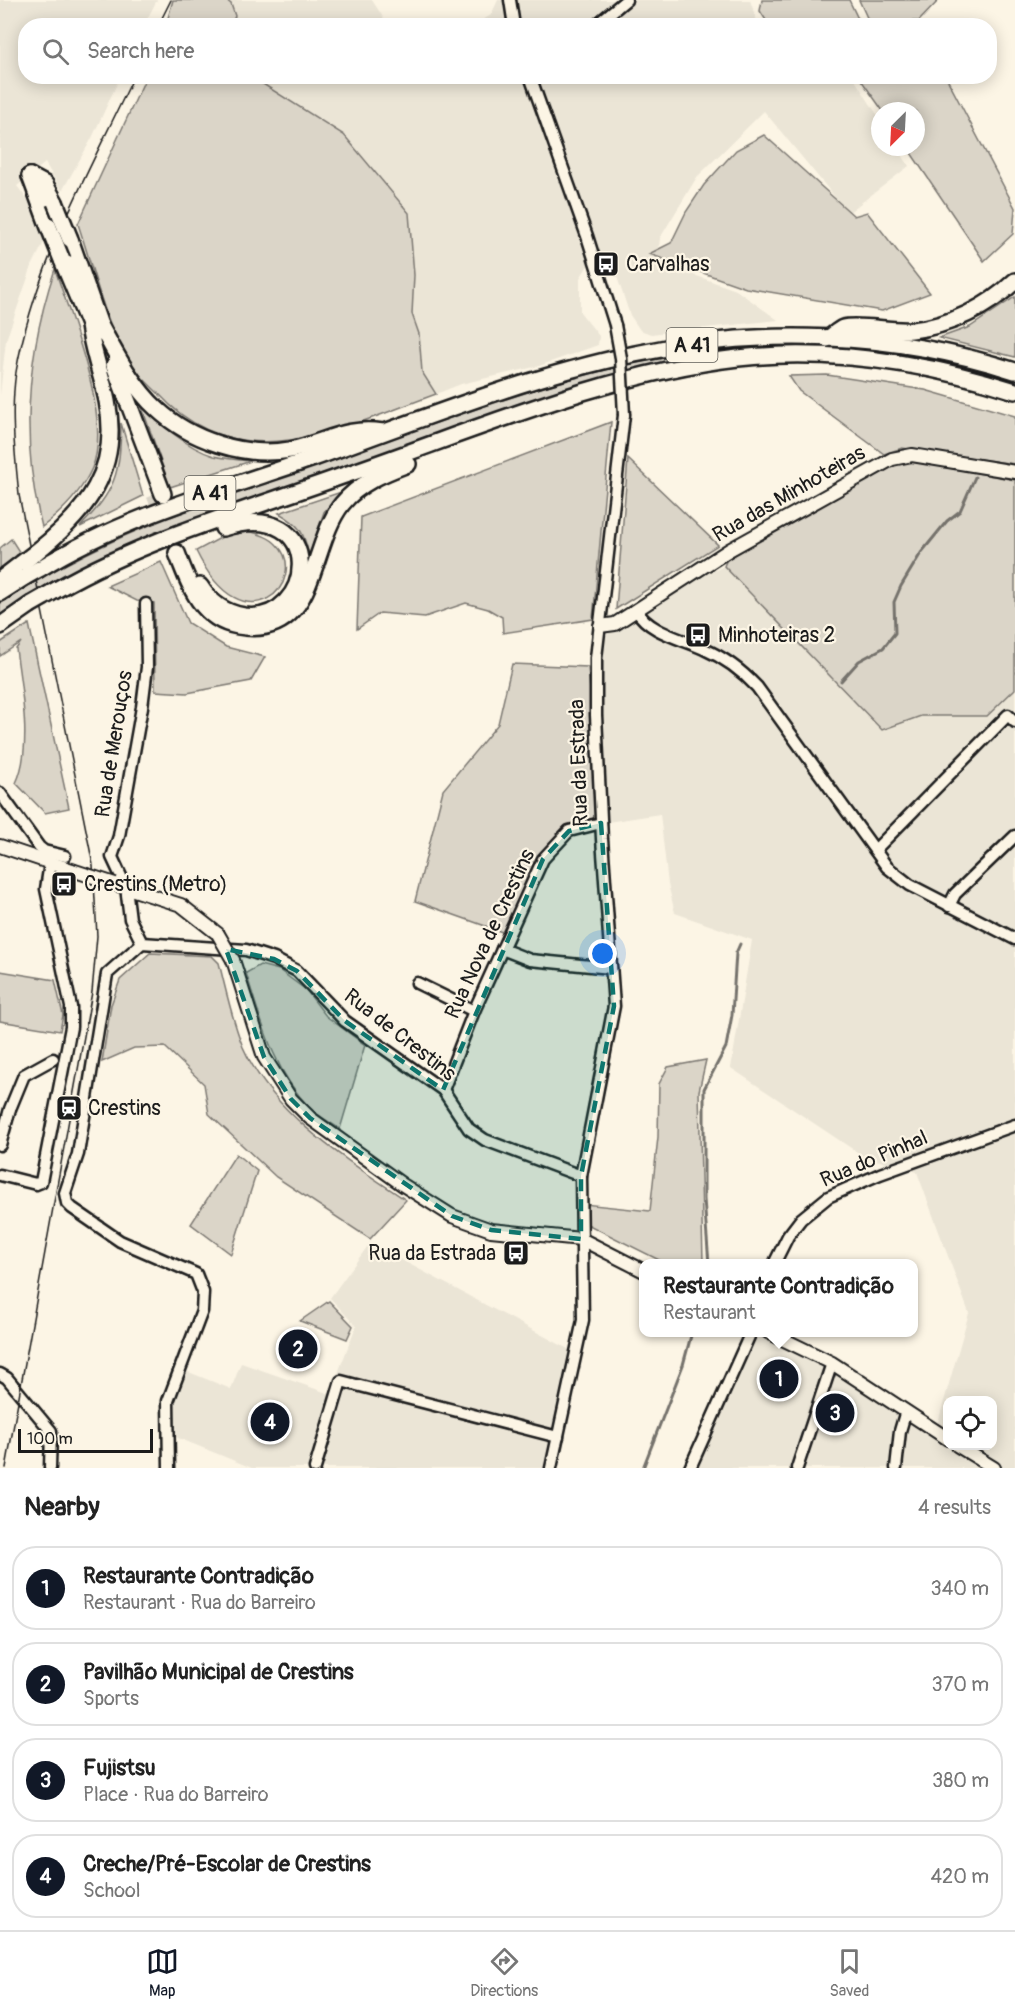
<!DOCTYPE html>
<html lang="en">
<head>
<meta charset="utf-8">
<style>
  body { margin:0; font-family:Pangolin,sans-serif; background:#f2f2f2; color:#222 }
  .controls { position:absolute; right:18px; bottom:18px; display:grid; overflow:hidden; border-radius:12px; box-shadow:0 3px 15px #0003 }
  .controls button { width:54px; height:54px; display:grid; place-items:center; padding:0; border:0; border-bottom:2px solid #e0e0e0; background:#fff; color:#222; font:30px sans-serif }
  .compass { position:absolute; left:871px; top:102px; width:54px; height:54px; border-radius:50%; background:#fff; box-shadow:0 3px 15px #0003; rotate:204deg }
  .scale { position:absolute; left:18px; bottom:15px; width:135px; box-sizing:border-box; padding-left:6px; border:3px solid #1c1c1c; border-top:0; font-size:16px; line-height:21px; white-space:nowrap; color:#1c1c1c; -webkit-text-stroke:4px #fcf5e5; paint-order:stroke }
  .you { position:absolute; left:603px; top:954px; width:21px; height:21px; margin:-15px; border:4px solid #fff; border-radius:50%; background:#1a73e8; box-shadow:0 0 0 9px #1a73e833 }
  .badge { display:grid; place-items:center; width:39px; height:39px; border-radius:50%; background:#111827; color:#fff; font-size:20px; font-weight:700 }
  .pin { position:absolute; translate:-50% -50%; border:3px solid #fff; box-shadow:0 2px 6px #0006 }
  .popup { position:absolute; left:639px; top:1259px; width:279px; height:78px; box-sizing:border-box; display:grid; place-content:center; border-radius:12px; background:#fff; filter:drop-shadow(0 2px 4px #0005); font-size:20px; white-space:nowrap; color:#767676 }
  .popup b { font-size:22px; color:#222 }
  .popup::after { content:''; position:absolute; left:50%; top:100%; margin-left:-12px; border:12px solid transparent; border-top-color:#fff }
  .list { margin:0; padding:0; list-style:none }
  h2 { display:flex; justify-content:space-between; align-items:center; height:78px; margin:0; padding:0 24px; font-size:26px }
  h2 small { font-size:20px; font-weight:400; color:#767676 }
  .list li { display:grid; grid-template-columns:39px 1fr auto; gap:18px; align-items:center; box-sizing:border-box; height:84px; margin:0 12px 12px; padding:0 12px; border:2px solid #e0e0e0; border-radius:24px }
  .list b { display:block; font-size:22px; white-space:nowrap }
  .list p { margin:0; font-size:20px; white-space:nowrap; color:#767676 }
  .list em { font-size:20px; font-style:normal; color:#767676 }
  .icon { flex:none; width:33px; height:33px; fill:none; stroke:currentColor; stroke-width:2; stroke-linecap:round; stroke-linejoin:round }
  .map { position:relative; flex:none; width:1015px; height:1468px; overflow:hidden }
  .search { position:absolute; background:#fff; box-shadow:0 3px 15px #0003; left:18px; right:18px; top:18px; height:66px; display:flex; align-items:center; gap:15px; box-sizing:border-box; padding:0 21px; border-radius:24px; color:#767676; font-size:22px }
  .sheet { height:462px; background:#fff }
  nav { display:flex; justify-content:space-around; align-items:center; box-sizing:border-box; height:84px; border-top:2px solid #e0e0e0; background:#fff; font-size:16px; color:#767676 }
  nav a { display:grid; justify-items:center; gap:3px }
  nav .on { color:#111827 }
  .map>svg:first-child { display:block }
  .built { fill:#ebe5d6; fill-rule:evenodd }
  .green { fill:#dbd5c8; stroke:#7c7872; stroke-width:1.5 }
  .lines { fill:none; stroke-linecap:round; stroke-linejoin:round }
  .stream { stroke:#75726c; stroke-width:3 }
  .highway-tunnel { stroke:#dad4c7; stroke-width:15; stroke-dasharray:15 8; stroke-linecap:butt }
  .minor-casing { stroke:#1c1c1c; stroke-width:15 }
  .major-casing { stroke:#1c1c1c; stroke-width:16 }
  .highway-casing { stroke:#1c1c1c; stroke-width:20 }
  .minor { stroke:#fcf5e5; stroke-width:10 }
  .major { stroke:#fcf5e5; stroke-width:12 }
  .highway { stroke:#fcf5e5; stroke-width:15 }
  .tram { stroke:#1c1c1c; stroke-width:1.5 }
  .minor-bridge-casing { stroke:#1c1c1c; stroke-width:15; stroke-linecap:butt }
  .major-bridge-casing { stroke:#1c1c1c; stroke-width:16; stroke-linecap:butt }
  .highway-bridge-casing { stroke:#1c1c1c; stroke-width:20; stroke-linecap:butt }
  .minor-bridge { stroke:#fcf5e5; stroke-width:10 }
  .major-bridge { stroke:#fcf5e5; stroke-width:12 }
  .highway-bridge { stroke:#fcf5e5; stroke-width:15 }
  .marked { fill:#0f766e; fill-opacity:0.2; stroke:#0f766e; stroke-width:4.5; stroke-dasharray:12 8; stroke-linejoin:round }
  .labels { text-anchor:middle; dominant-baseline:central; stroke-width:4.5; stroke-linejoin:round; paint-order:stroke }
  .shield { fill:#fcf5e5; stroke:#5f5d58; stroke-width:1.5 }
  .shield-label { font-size:20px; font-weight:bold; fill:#1c1c1c }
  .poi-label { font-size:21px; fill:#1c1c1c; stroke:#fcf5e5; text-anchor:start }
  .street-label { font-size:21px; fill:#1c1c1c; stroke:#fcf5e5 }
</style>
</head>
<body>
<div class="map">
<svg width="1015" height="1468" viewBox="0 0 1015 1468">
  <rect width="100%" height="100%" fill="#fcf5e5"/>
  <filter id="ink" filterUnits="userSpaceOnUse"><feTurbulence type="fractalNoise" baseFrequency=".0167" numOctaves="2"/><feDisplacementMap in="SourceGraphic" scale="12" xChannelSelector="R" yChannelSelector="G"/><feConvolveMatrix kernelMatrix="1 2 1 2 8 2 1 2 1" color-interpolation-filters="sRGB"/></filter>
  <g filter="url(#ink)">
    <g class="built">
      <polygon points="0,0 157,0 144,25 26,26 26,76 120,77 92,138 62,191 45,163 17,186 33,207 45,240 32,266 6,340 0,395"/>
      <polygon points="226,0 372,0 388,25 231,25 235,16 231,4"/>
      <polygon points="498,0 750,0 758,25 473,26 491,15"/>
      <polygon points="793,76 797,81 803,77 853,77 880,119 880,147 897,147 909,166 848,213 764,111 697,177 660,238 658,256 668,273 694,275 736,290 778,320 651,334 640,330 630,315 615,271 607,262 592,259 580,278 580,312 599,336 598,345 539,366 461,384 436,394 422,372 419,334 412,314 414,275 409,213 344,135 252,77"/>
      <path d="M724,566L882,729L921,716H987L1015,689V1468H683L750,1333H765L905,1414L937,1426L969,1313L917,1172L863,1156L731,1068L752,940L675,913L668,884L660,814L601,823L600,626ZM948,1400H992V1446H948Z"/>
      <polygon points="370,1243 570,1350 545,1468 252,1468 176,1437 174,1401 186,1371 231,1389 241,1363 330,1394 356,1326 330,1298"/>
    </g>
    <g class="green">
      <polygon points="173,0 226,0 231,4 235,16 231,25 166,25"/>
      <polygon points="762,0 849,0 860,23 769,25 760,11"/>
      <polygon points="859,0 939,0 919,21 869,22"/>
      <path d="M146,77H252L344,135L409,213L414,275L412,314L419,334L422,372L436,394C343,428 239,482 159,394C147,382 131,368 123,353C103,313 92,266 78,224Z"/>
      <polygon points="859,77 946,77 1015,208 1013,234 984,261 907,147 916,147 916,111 883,111"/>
      <polygon points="764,135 854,216 867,212 930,293 882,311 746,288 649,254 671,243 686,212 704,185 736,150"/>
      <path d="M55,269C71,319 113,419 92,468C81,493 63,511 42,527C20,440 27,353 55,269Z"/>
      <polygon points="1015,297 1015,357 939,338 970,327"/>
      <path d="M740,349L692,356L612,375L240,503L153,535L93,561L42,588L0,616V604C108,530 234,494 357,451C481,408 607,356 740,349Z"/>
      <polygon points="827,375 925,390 1015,416 1015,464 902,448 884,454 799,391 789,376"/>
      <path d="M141,405C162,425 185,447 214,456C225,459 239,460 251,461L170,487Z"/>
      <polygon points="611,422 593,619 503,633 502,617 488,609 466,603 425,617 380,613 357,629 361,517"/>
      <path d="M121,423L143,496L80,527C116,489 120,475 121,423Z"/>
      <polygon points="628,459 718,545 616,609"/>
      <polygon points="912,461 1015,480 1015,689 987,716 921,716 882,730 724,566 727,559 892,465"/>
      <path d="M341,492L324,512L309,556C304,532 300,525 279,513Z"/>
      <path d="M248,531C259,534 270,537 277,545C311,579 245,652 196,551L224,536Z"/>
      <polygon points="11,539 20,553 18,559 0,572 0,548"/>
      <polygon points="161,562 188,623 226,647 265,657 251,681 187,693 155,691 154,603 137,601 107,586"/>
      <path d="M29,624L69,808L45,813L16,783C33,748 21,687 16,649L21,642L0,656V643Z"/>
      <polygon points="512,664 588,667 601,823 569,831 543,859 505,933 415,901 443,790 498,724"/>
      <path d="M150,953L212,956L219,963C226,990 232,1020 243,1047C273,1115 347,1160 406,1200L370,1239L276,1177L209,1114L204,1084L165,1047L134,1048L102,1062L111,1005L120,980Z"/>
      <path d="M260,965L279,970L306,990L326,1016L365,1045L340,1129C330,1122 318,1116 309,1107C273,1070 261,1020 246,973Z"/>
      <polygon points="0,971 55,980 63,1015 60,1031 0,1021"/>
      <polygon points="706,1060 699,1091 703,1263 665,1263 587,1224 584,1204 650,1211 658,1137 659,1084 668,1067"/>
      <polygon points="236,1154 257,1171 231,1254 191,1224"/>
      <polygon points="329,1301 353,1326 347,1339 300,1321"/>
    </g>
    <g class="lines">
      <g class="stream">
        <polyline points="841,681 859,661 883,648 895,633 894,602 901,586 921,553 947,521 960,511 975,477"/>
        <polyline points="709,1264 704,1199 704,1089 726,1047 732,1015 736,953 740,944"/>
        <polyline points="643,1468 683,1365 692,1332"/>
      </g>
      <polyline class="highway-tunnel" points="154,495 177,553"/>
      <defs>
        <g id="minor">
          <polyline points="510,0 514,26"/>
          <polyline points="595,26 626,0"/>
          <polyline points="530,76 587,236 615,325"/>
          <path d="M636,610C650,633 681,638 704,649C725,658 741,670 757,687L887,867L910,885L1015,939"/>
          <polyline points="0,793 39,847 44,851 65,856"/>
          <polyline points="875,850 1008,715 1015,722"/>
          <polyline points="949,906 955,894 1015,836"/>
          <polyline points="142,943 130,919 126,887 112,857 119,836 142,707 147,667 146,604"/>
          <polyline points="502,949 530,960 611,968"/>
          <polyline points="417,983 474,1011"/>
          <polyline points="443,1090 474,1011 543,859 569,831 601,823"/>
          <polyline points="0,1145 10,1109 24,1075 53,1059"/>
          <polyline points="0,1175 36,1184 41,1182 71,1027 71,1007 46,889 50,863"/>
          <polyline points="774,1264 788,1236 801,1219 828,1197 880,1174 1015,1125"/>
          <polyline points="0,1374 7,1378 51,1431 50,1468"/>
          <polyline points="169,1468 168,1401 202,1311 203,1292 196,1274 120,1241 72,1208 67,1203 65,1193 78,1154 107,974 142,943 246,950 274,959 297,971 345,1021 443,1090 469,1129 485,1140 581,1176"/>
          <polyline points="315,1468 341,1381 558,1437"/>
          <polyline points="551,1468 583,1320 581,1176 614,1006 602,839 596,715 596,658 624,415"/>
          <polyline points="690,1468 751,1332"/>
          <polyline points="797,1468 832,1363"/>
          <polyline points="896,1468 900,1431 905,1414"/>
        </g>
        <g id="major">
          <polyline points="600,626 615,624 729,550 892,459 912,455 1015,472"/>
          <polyline points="0,846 72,870"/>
          <polyline points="115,884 181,905 218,934"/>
          <polyline points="233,960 264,1057 291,1099 310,1118 403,1185 452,1216 491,1230 581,1239 644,1271"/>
          <polyline points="768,1332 832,1363 948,1439"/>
          <polyline points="958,1446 994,1468"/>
        </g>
        <g id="highway">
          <polyline points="30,176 48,225"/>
          <polyline points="30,176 45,184 55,202"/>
          <polyline points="70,239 103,334"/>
          <polyline points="62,260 92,332"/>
          <path d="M100,325C116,354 132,386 157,409C190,440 244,458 290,450C325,443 345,426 383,432"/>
          <path d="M827,339C832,336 838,330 843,328C859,324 892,332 912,330C950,326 988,307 1015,281"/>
          <polyline points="114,365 163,494"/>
          <path d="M35,553C87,512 121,469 107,401C102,375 92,351 89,325"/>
          <path d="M177,553C189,585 201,620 238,626C318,640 308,547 342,504C359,483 384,473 408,464"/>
          <path d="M39,569C123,517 221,490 314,458C419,420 525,377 635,354C759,327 894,332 1015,371"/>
          <polyline points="0,580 22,563"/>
          <path d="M200,586C210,602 225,613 244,616C316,625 329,495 223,528"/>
          <polyline points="0,593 25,577"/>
          <path d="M44,597C136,541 242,512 342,476C468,433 606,373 738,358C831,348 926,363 1015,391"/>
          <polyline points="0,626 30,605"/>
        </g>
      </defs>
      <use href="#minor" class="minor-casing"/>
      <use href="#major" class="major-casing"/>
      <use href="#highway" class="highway-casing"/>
      <use href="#minor" class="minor"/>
      <use href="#major" class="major"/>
      <use href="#highway" class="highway"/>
      <g class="tram">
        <polyline points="158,26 171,0"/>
        <path d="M6,1468L92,992L97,936L93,865L19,495C15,455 10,412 16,372C34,267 89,172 134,76"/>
      </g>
      <defs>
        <polyline id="minor-bridge" points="615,325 621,358 624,415"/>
        <g id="major-bridge">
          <polyline points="72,870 115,884"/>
          <polyline points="218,934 233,960"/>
        </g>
        <g id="highway-bridge">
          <polyline points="55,202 70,239"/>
          <polyline points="48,225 62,260"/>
          <polyline points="22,563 35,553"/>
          <polyline points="25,577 39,569"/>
          <polyline points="30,605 44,597"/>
        </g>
      </defs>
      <use href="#minor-bridge" class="minor-bridge-casing"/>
      <use href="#major-bridge" class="major-bridge-casing"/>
      <use href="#highway-bridge" class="highway-bridge-casing"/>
      <use href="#minor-bridge" class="minor-bridge"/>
      <use href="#major-bridge" class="major-bridge"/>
      <use href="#highway-bridge" class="highway-bridge"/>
    </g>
  </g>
  <path class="marked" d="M601,823L614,1006L581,1176V1239L491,1230L452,1216L310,1118L291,1099L264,1057L226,949L274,959L297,971L345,1021L443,1090L543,859L569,831Z"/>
  <defs>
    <symbol id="bus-square" viewBox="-11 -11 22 22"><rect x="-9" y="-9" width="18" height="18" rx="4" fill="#1c1c1c" stroke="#fcf5e5"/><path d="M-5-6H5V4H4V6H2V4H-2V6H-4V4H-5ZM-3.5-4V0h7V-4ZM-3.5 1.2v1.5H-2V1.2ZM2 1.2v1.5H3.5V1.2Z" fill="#fff"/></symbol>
    <symbol id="station-square" viewBox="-11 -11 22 22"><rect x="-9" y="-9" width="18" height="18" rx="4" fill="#1c1c1c" stroke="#fcf5e5"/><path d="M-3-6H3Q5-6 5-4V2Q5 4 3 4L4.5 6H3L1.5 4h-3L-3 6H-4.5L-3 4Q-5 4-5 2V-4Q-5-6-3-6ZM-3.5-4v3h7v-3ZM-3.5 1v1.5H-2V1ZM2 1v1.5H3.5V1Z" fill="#fff"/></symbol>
  </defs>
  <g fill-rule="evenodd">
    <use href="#bus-square" x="591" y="249" width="30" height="30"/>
    <use href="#bus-square" x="683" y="620" width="30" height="30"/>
    <use href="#bus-square" x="49" y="869" width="30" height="30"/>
    <use href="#station-square" x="54" y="1093" width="30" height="30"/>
    <use href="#bus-square" x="501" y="1238" width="30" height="30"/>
  </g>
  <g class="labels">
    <g class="shield">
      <rect x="666.5" y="328" width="51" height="34" rx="4.5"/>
      <rect x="184.5" y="476" width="51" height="34" rx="4.5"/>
    </g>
    <g class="shield-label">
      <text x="692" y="345">A 41</text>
      <text x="210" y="493">A 41</text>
    </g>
    <g class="poi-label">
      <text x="626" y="264">Carvalhas</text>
      <text x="718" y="635">Minhoteiras 2</text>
      <text x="84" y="884">Crestins (Metro)</text>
      <text x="88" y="1108">Crestins</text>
      <text x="496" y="1253" text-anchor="end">Rua da Estrada</text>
    </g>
    <g class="street-label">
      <text transform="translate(789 494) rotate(-30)">Rua das Minhoteiras</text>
      <text transform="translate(114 744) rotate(-81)">Rua de Merouços</text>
      <text transform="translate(579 763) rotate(-92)">Rua da Estrada</text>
      <text transform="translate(490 934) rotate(-65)">Rua Nova de Crestins</text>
      <text transform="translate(400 1035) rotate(38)">Rua de Crestins</text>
      <text transform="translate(874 1159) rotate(-23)">Rua do Pinhal</text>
    </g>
  </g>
</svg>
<div class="controls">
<button><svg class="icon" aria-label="locate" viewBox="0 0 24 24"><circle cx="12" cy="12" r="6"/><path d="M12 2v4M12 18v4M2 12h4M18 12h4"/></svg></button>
</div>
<svg class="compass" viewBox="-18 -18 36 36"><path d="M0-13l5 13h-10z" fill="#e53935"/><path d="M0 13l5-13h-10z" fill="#767676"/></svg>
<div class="scale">100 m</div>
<div class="you"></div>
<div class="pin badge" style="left:779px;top:1379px">1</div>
<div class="popup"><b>Restaurante Contradição</b>Restaurant</div>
<div class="pin badge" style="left:298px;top:1349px">2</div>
<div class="pin badge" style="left:835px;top:1413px">3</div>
<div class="pin badge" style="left:270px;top:1422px">4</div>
<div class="search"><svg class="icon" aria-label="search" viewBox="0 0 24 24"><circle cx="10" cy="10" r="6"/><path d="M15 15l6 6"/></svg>Search here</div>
</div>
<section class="sheet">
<h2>Nearby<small>4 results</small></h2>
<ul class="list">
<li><span class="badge">1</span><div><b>Restaurante Contradição</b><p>Restaurant · Rua do Barreiro</p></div><em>340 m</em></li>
<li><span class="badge">2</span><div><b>Pavilhão Municipal de Crestins</b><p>Sports</p></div><em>370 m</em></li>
<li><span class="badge">3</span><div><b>Fujistsu</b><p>Place · Rua do Barreiro</p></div><em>380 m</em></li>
<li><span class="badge">4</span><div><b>Creche/Pré-Escolar de Crestins</b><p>School</p></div><em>420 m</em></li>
</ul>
</section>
<nav>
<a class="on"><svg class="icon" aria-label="map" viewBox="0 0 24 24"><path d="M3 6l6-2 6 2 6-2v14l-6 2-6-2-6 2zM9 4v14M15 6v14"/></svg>Map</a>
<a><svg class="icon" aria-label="directions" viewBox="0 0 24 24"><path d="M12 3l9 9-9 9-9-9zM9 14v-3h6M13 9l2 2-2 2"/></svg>Directions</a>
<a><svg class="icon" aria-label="saved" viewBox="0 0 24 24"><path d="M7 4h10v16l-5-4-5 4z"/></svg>Saved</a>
</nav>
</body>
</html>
